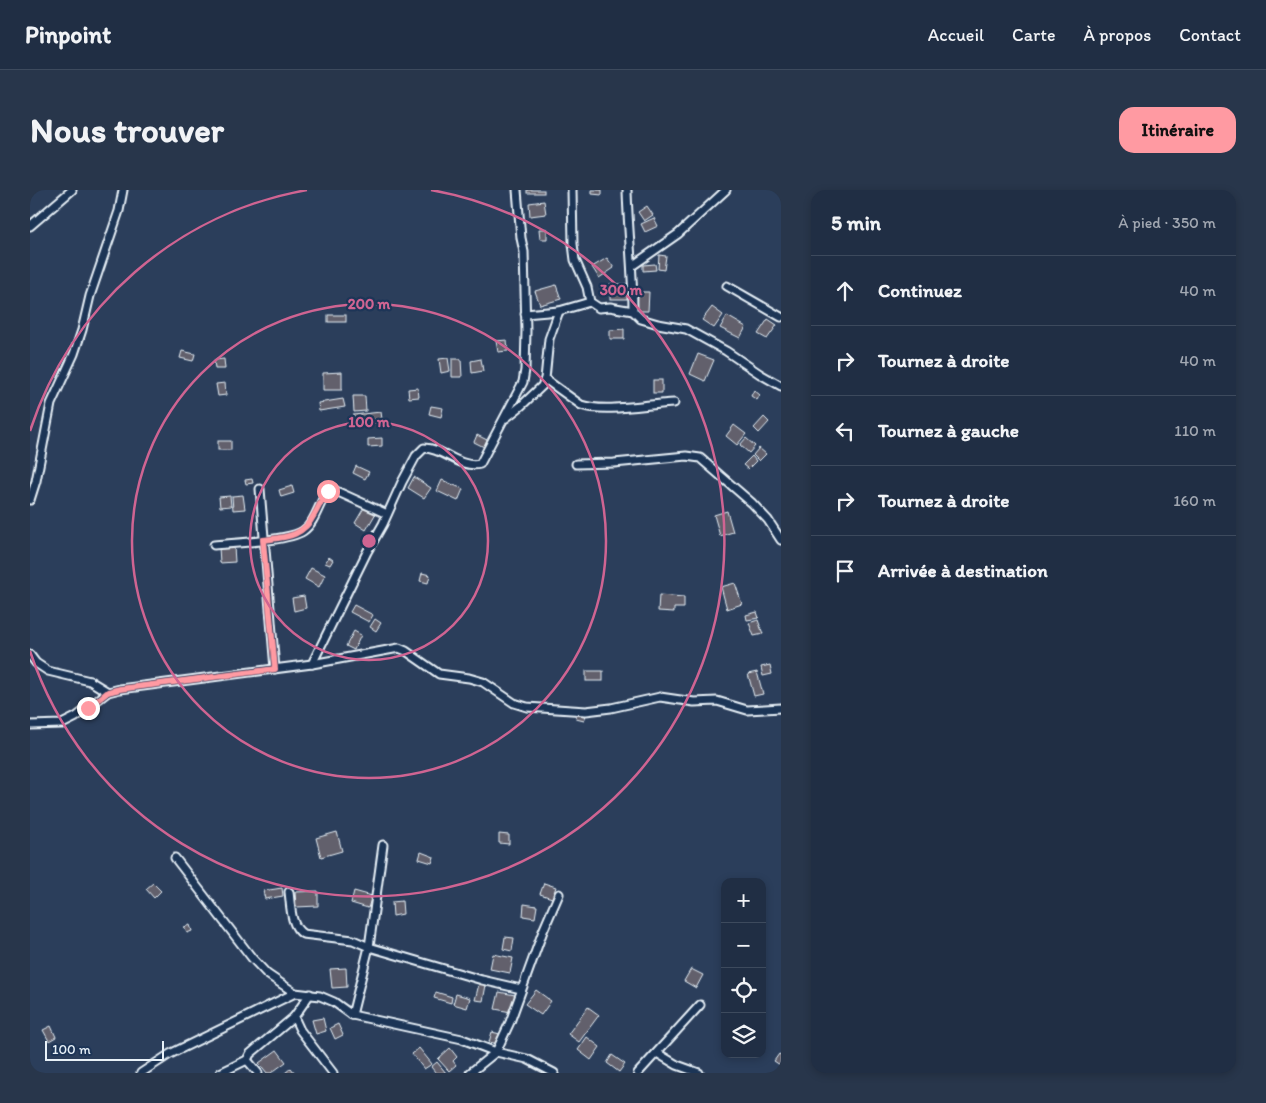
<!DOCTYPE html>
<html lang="fr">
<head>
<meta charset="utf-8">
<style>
  body { margin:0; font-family:Itim,sans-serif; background:#28364b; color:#f1f3f6 }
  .controls { position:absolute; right:15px; bottom:15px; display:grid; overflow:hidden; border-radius:10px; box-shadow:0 2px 8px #0003 }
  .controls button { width:45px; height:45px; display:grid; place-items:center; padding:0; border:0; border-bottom:1px solid #3d4a5d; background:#202e44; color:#f1f3f6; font:25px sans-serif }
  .scale { position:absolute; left:15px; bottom:12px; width:119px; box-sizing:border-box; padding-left:5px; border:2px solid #e8f1f8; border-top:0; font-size:14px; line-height:18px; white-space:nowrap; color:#e8f1f8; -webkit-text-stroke:4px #1d3557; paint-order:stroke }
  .stop { position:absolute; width:15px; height:15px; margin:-11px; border:4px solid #ff9aa2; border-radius:50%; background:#fff }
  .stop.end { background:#ff9aa2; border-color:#fff; box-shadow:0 1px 5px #0008 }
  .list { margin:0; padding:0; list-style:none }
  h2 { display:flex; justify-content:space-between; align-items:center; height:65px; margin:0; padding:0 20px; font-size:21px }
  h2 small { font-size:16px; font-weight:400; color:#a2a8b2 }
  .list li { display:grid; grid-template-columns:32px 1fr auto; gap:15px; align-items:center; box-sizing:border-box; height:70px; padding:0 20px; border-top:1px solid #3d4a5d }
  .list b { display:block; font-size:19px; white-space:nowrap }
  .list em { font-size:16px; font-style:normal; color:#a2a8b2 }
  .icon { flex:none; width:28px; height:28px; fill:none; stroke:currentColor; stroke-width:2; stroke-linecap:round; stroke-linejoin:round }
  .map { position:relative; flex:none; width:751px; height:883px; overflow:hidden; border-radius:15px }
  header { display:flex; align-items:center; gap:30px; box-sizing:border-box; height:70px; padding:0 25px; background:#202e44; border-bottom:1px solid #3d4a5d }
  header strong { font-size:24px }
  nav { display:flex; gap:28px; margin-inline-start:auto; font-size:18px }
  .intro { display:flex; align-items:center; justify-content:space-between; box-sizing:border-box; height:120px; padding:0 30px }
  h1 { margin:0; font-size:35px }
  .button { padding:12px 22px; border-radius:15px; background:#ff9aa2; color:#111; font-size:18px; font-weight:700 }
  main { display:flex; gap:30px; padding:0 30px }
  aside { flex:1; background:#202e44; border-radius:15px; box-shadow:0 2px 8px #0003 }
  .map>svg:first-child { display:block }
  .building { fill:#62616c; stroke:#e8f1f8 }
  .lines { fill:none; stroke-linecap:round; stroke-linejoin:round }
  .street-casing { stroke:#e8f1f8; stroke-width:11 }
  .street { stroke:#1d3557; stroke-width:7 }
  .route { stroke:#ff9aa2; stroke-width:6 }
  .ring { fill:none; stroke:#cf6492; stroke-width:2.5 }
  .centre { fill:#cf6492; stroke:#1d3557; stroke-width:2.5 }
  .ring-label { font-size:15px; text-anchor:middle; font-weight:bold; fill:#cf6492; stroke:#1d3557; stroke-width:4.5; stroke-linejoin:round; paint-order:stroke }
</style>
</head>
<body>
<header>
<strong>Pinpoint</strong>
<nav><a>Accueil</a><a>Carte</a><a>À propos</a><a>Contact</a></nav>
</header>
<div class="intro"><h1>Nous trouver</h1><a class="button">Itinéraire</a></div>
<main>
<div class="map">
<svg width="751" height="883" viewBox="0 0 751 883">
  <rect width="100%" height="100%" fill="#2b3e5b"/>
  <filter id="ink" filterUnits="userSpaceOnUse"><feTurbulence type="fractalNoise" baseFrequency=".02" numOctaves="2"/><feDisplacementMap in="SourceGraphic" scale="10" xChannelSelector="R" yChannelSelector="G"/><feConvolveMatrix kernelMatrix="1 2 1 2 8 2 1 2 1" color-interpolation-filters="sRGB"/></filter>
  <g filter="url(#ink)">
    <g class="building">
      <rect x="497" y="0" width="17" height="3"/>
      <polygon points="562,0 572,0 572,5 562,4"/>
      <polygon points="514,11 516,24 500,26 499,13"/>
      <polygon points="617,16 623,25 614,31 608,22"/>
      <polygon points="624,28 628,36 615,42 611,34"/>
      <polygon points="509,39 517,39 517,49 510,49"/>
      <polygon points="629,65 636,66 634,80 628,79"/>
      <polygon points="577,68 584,78 569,88 562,77"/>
      <polygon points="625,74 626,80 613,81 613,75"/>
      <rect x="580" y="94" width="17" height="15"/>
      <polygon points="526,95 531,109 510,115 505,101"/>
      <polygon points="608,102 619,102 618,121 607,121"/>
      <polygon points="682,117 693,125 684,138 672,130"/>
      <rect x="298" y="125" width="18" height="7"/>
      <polygon points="697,126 716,137 710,148 690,138"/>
      <polygon points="738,129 747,135 737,149 728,144"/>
      <polygon points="594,139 594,149 580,149 580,140"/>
      <polygon points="477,150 478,161 468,162 466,151"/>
      <polygon points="152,161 165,164 163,171 150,168"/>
      <polygon points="668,164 684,170 675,191 660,184"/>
      <polygon points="418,168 420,181 411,183 409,169"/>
      <polygon points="194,169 195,179 185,179 184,170"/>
      <polygon points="422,169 431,169 432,187 422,187"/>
      <polygon points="451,169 453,181 442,183 441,171"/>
      <polygon points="312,182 312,200 293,200 293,183"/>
      <rect x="623" y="190" width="9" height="13"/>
      <polygon points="195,193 196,205 188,206 186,194"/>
      <polygon points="388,198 389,207 379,208 378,199"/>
      <polygon points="724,200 730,205 727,210 721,206"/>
      <polygon points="323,206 335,206 336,221 324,222"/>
      <polygon points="313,209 315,217 289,221 288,213"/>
      <polygon points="401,216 413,218 411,227 399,224"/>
      <polygon points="351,222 352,229 324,233 323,225"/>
      <polygon points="734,227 739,232 729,243 724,238"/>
      <polygon points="704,235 716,244 707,255 696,246"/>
      <polygon points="447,245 457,250 454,257 444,252"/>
      <polygon points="352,248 352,256 338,257 338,249"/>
      <polygon points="716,248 725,256 719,263 710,255"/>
      <rect x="188" y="251" width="13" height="9"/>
      <polygon points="729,258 736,264 729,271 723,265"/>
      <polygon points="722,266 726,271 718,279 713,275"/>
      <polygon points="326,276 339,282 335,289 323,283"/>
      <polygon points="384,287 401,298 394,308 378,298"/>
      <polygon points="222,289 223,293 216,294 215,290"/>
      <polygon points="412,290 433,299 428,311 407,301"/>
      <polygon points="262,296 264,303 251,307 249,300"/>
      <polygon points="213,305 215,319 203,320 202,306"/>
      <polygon points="200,306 201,316 190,317 189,307"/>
      <polygon points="335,316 346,323 336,340 325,333"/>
      <polygon points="697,321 703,342 690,346 684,325"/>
      <polygon points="189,357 204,357 205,372 190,373"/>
      <polygon points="299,367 303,370 300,375 295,373"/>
      <polygon points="281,378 295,385 289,397 275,389"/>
      <polygon points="392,383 400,385 398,393 390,391"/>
      <polygon points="705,393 712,414 697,419 691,397"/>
      <polygon points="629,405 654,407 654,418 644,418 644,422 628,421"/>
      <polygon points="274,406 276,418 264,421 262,408"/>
      <polygon points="324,415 343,425 339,432 320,422"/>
      <polygon points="727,422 729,428 717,430 716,425"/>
      <polygon points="345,429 351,433 346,441 340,437"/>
      <polygon points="728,430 733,444 724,446 719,433"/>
      <polygon points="324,441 331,445 324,460 316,456"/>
      <polygon points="740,475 742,484 733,486 731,477"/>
      <rect x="556" y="481" width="17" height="10"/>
      <polygon points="727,482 733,504 724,506 718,484"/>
      <polygon points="547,523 556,525 554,531 546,529"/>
      <polygon points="307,642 312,661 291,667 286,648"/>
      <polygon points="469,644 479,645 479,654 469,653"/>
      <polygon points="391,662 404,667 402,673 389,669"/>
      <polygon points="123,693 131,701 124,708 116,699"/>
      <polygon points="514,693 526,697 522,708 510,704"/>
      <polygon points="252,698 253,706 235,709 233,701"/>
      <polygon points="288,701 288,716 266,717 265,702"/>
      <polygon points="324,701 342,706 338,718 321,713"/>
      <polygon points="372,711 373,724 363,726 362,712"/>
      <polygon points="494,714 507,716 505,728 493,726"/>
      <polygon points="160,735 162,741 157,743 154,737"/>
      <polygon points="475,747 484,748 482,761 473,759"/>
      <polygon points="463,764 483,768 480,783 460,779"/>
      <polygon points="316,778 317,797 302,798 300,779"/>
      <polygon points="661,779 673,785 666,798 654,791"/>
      <polygon points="449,794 456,795 453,811 445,810"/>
      <polygon points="506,800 521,811 511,825 495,814"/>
      <polygon points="406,802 422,807 421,813 404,808"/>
      <polygon points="469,802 485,805 481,822 465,819"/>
      <polygon points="426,804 440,808 437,818 423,814"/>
      <polygon points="558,817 569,825 549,852 538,844"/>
      <polygon points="293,828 296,841 286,844 282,830"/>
      <polygon points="308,834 313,845 305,849 300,838"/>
      <polygon points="21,836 26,847 19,851 13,840"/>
      <polygon points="462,842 470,844 468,854 459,852"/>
      <polygon points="557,847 570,857 561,870 548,860"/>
      <polygon points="389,858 402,874 394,879 382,864"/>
      <polygon points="420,858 427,867 423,871 426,875 419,881 408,869"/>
      <polygon points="247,860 256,872 241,883 237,883 229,873"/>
      <polygon points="749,864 751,865 750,875 744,871"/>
      <polygon points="582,865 595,874 589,882 577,873"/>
      <polygon points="407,872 416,883 406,883 401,877"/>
      <polygon points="261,878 265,883 255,883"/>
    </g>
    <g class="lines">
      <defs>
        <g id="street">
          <polyline points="542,0 543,54 545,70 557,97 560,112 569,118 580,117 603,121 611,129 628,134 656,139 696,161 730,184 751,196"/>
          <path d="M597,0C598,40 603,80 603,121"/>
          <polyline points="0,36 42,0"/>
          <polyline points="602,76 648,44 696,0"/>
          <polyline points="697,96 751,127"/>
          <polyline points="495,124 529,121"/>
          <path d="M515,189L551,215C574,223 618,214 644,213"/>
          <polyline points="476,228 491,216 512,196 515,189 519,149 529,121 560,112"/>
          <polyline points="546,274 584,273 656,266 670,268 722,313 738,330 751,350"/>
          <polyline points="230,299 245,479"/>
          <polyline points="0,310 6,291 21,214 44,164 52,140 60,106 89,21 93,0"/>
          <path d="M184,355C204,353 258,351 273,341C286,332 289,312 298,301H306L357,324"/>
          <polyline points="0,465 6,473 18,481 60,491 78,502"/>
          <path d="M282,474L337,362L353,334L372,292L386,266L394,258C414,258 430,279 450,274L493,192L495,180L496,141L494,62L491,48L487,0"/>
          <polyline points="0,535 32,534 46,527 78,502 90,499 282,474 369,458 376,461 409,484 439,488 453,492 484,513 497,517 556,521 581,518 630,507 664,512 687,511 717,520 751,518"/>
          <polyline points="145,668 222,768 237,784 265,803 290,806 304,812 322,825 432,849 466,862 497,869 524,883"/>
          <path d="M259,702C261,716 260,736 273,744L323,750L339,757L452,790L491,799"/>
          <polyline points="322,825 339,757 353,655"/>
          <polyline points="264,827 270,840 303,883"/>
          <polyline points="627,863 647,875 669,883"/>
          <polyline points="217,870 228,883"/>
          <polyline points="111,883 140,864 265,803"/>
          <polyline points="190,883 217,870 220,864 264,827 280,804"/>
          <polyline points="440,883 466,862 480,832 513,741 529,704"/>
          <polyline points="608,883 670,815"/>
        </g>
      </defs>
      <use href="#street" class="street-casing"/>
      <use href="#street" class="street"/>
    </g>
  </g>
  <g class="lines" filter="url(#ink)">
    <path class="route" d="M58,518L78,502L90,499L245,479L233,350C255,347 273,347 284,325C289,317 292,308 298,301"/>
  </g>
  <g class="ring">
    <circle cx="339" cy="351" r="119"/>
    <circle cx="339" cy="351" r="237"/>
    <path d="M0 241A356 356 0 0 1 277 0M401 0A356 356 0 1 1 0 461"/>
  </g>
  <circle cx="339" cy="351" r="8" class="centre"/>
  <g class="ring-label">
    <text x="591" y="105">300 m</text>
    <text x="339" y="119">200 m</text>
    <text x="339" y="237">100 m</text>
  </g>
</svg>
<div class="controls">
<button>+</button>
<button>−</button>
<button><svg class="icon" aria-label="locate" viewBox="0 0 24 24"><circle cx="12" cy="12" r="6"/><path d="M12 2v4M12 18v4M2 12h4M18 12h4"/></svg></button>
<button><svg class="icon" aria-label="layers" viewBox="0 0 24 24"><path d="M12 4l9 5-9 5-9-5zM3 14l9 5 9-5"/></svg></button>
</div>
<div class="scale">100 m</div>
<div class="stop" style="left:298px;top:301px"></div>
<div class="stop end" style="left:58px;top:518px"></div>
</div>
<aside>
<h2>5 min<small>À pied · 350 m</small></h2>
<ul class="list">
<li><svg class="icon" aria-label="ahead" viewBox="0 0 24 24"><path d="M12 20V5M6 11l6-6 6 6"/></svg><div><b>Continuez</b></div><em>40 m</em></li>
<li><svg class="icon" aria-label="right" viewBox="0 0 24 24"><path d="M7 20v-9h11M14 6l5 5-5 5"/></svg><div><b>Tournez à droite</b></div><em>40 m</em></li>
<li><svg class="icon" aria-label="left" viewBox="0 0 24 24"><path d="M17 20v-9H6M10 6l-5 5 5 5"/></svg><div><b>Tournez à gauche</b></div><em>110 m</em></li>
<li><svg class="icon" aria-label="right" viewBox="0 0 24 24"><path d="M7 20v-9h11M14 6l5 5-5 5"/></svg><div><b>Tournez à droite</b></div><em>160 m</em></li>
<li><svg class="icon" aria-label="arrive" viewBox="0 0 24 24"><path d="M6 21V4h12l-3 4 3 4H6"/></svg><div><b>Arrivée à destination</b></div></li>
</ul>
</aside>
</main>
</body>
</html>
